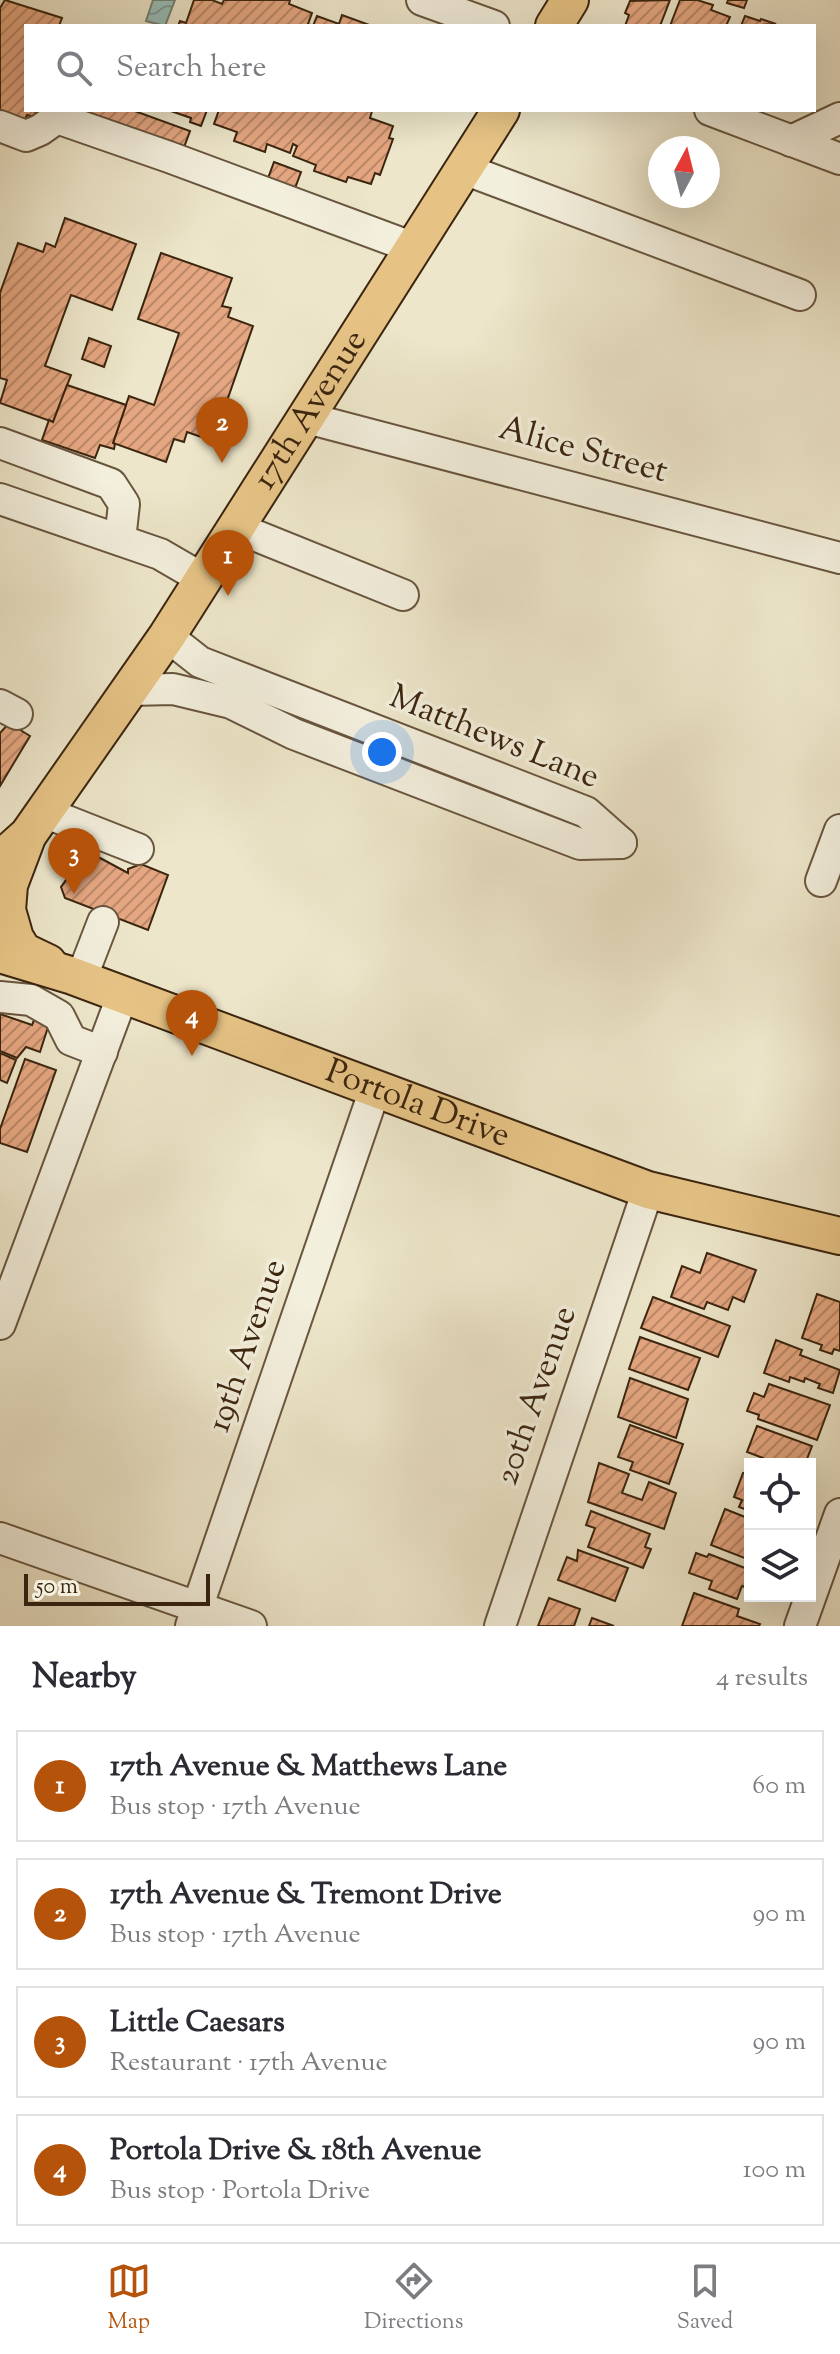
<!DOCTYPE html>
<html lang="en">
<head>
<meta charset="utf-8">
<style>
  body { margin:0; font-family:"Sorts Mill Goudy",serif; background:#f7f7f7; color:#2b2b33 }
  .controls { position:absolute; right:24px; bottom:24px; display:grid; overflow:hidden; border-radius:0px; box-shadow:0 8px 32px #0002 }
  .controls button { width:72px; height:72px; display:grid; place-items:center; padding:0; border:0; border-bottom:2px solid #e1e1e2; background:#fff; color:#2b2b33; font:40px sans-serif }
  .compass { position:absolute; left:648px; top:136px; width:72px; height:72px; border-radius:50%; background:#fff; box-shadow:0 8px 32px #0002; rotate:7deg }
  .scale { position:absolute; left:24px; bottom:20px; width:186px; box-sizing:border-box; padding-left:8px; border:4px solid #3b250f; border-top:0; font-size:22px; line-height:28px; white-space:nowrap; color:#3b250f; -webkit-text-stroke:6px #f3efdd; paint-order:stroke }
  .you { position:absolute; left:382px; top:752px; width:28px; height:28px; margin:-20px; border:6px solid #fff; border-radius:50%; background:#1a73e8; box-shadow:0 0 0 12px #1a73e833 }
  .badge { display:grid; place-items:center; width:52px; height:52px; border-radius:50%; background:#b45309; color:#fff; font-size:26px; font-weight:700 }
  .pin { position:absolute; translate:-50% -66px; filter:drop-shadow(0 2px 4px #0008) }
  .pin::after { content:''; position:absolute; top:42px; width:28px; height:24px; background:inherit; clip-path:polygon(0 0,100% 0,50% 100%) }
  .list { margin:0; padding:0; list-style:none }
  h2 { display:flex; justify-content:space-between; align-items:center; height:104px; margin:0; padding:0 32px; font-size:34px }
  h2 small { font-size:26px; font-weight:400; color:#7c7c81 }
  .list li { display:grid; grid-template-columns:52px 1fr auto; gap:24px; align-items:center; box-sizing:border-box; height:112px; margin:0 16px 16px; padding:0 16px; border:2px solid #e1e1e2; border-radius:0px }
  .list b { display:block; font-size:30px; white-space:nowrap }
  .list p { margin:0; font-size:26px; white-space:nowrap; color:#7c7c81 }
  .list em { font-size:26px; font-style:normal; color:#7c7c81 }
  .icon { flex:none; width:44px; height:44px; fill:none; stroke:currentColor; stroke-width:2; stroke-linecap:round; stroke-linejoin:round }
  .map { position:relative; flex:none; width:840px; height:1626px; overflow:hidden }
  .search { position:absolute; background:#fff; box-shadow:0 8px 32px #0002; left:24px; right:24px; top:24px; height:88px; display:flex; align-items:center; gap:20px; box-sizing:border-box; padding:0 28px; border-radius:0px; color:#7c7c81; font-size:30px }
  .sheet { height:616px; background:#fff }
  nav { display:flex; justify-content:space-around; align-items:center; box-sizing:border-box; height:112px; border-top:2px solid #e1e1e2; background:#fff; font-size:22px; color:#7c7c81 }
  nav a { display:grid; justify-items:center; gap:4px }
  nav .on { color:#b45309 }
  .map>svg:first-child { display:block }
  .water { fill:url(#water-waves); stroke:#738176; stroke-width:2 }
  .building { fill:url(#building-hatch); stroke:#3b250f; stroke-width:2 }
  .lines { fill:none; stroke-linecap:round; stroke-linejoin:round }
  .minor-casing { stroke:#68553e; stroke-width:34 }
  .major-casing { stroke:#3b250f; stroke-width:40 }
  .minor { stroke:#f3efdd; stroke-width:30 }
  .major { stroke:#e6c385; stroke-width:36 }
  .labels { text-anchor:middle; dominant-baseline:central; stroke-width:7; stroke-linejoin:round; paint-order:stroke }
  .street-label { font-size:34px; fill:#3b250f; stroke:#f3efdd }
</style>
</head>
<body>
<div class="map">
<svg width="840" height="1626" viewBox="0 0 840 1626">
  <defs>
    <pattern id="water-waves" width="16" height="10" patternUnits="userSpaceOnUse" patternTransform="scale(2)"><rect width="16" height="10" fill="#99bfba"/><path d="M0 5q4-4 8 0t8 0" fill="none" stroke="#7e9b96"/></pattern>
    <pattern id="building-hatch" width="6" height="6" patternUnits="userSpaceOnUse" patternTransform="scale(2)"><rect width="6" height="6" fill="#e5a781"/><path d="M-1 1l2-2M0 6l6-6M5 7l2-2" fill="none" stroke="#bb8868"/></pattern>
  </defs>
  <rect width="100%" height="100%" fill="#ede6ca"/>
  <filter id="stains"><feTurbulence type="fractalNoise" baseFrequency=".0025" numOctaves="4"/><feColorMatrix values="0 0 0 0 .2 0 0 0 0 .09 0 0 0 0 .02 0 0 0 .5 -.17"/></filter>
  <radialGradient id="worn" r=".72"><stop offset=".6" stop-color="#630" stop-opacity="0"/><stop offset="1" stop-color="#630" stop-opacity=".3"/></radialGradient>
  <polygon class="water" points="153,0 175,0 165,26 146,21"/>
  <g class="building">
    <polygon points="5,0 62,18 59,26 26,26 26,110 36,110 34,117 27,115 22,126 0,118 0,8"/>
    <polygon points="194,0 212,0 222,4 224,0 290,0 289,4 312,13 308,24 313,26 317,16 339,24 342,15 372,26 178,26 180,21 186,23"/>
    <polygon points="670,0 660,26 625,26 629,15 625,13 630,1"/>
    <polygon points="680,0 697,0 713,5 711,10 730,17 726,26 670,26"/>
    <polygon points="728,0 747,0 744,8 727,3"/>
    <polygon points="745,16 760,21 761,19 776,24 741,26"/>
    <polygon points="73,110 132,110 190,131 183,150"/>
    <polygon points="168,110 207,110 201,126 190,122 191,118"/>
    <polygon points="219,110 369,110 372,111 370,118 393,126 389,138 393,139 380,175 375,173 371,184 348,177 346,182 314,171 316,165 293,156 297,146 293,144 290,153 267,144 265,152 234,141 237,132 214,124"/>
    <polygon points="274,162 301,172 294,191 267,181"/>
    <polygon points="65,218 136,244 112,310 71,295 45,366 71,375 53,422 0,403 7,380 0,378 0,293 18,243 43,252 46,243 55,247"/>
    <polygon points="161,253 232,278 222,306 231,308 228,317 253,326 213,441 187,432 184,442 174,439 166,462 113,443 129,396 154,405 179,333 138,319"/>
    <polygon points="89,338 111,346 104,367 82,359"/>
    <polygon points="67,385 126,405 113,443 115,444 114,449 100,445 95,458 42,440 49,420 53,422"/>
    <polygon points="9,723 30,736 0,786 0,733"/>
    <polygon points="87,851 128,873 128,869 141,864 168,875 148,930 65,898 61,887"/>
    <polygon points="0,1014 32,1025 34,1020 49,1024 40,1052 26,1047 17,1058 0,1051"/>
    <polygon points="0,1053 16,1060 7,1083 0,1080"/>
    <polygon points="25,1059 56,1070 27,1152 0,1143 0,1129"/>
    <polygon points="707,1253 756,1270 744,1302 733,1297 728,1310 707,1302 704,1309 671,1297 682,1266 700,1273"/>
    <polygon points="817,1294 840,1302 840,1351 834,1349 832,1354 820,1350 822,1345 802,1338"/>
    <polygon points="653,1297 730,1326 718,1357 641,1328"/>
    <polygon points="640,1337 700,1358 688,1390 629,1369"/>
    <polygon points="776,1340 802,1350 800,1355 840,1370 833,1393 818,1388 820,1384 805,1378 804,1382 790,1377 789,1382 764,1373"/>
    <polygon points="630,1378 688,1399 676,1438 618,1417"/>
    <polygon points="769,1384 830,1405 817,1440 758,1419 759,1415 747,1411 754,1393 764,1397"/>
    <polygon points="630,1425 683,1444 669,1484 630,1470 633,1462 618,1457"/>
    <polygon points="757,1426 812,1446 805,1464 760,1463 763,1458 747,1452"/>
    <polygon points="599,1463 629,1474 622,1493 642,1500 649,1482 676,1493 664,1529 588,1502"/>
    <polygon points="743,1473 750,1475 750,1511 739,1507 742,1500 734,1497"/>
    <polygon points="725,1509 750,1519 750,1557 747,1559 711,1545"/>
    <polygon points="591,1511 650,1534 645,1547 651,1549 643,1568 588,1547 595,1528 586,1525"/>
    <polygon points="578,1550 628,1568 615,1601 558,1580 567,1557 577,1561"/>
    <polygon points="696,1553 707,1557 709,1554 750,1570 750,1589 742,1586 737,1599 709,1589 712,1581 689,1573"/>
    <polygon points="694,1593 739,1609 737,1616 760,1624 759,1626 682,1626"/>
    <polygon points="549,1598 580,1609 574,1626 538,1626"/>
    <polygon points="592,1618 614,1626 589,1626"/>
  </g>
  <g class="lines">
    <defs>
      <g id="minor">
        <polyline points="422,0 494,26"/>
        <polyline points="710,110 840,159"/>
        <polyline points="0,126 26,136 40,130 57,118 169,157 414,248"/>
        <polyline points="791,141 840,118"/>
        <polyline points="464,169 800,295"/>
        <polyline points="307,418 840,558"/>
        <polyline points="0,443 111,484 124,504 120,540"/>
        <polyline points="0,499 160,554 203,579"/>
        <polyline points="237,528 403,595"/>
        <polyline points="167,636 200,662 586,812 621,843"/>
        <polyline points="130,690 173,689 231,703 294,734 580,844 621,843"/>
        <polyline points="0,705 17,714"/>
        <polyline points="44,812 138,849"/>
        <polyline points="821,881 840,830"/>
        <polyline points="81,979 103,922"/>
        <polyline points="0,997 31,1000 59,1016 71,1040 102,1052"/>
        <polyline points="0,1324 123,994"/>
        <polyline points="0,1538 251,1626"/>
        <polyline points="191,1626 375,1089"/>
        <polyline points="500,1626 648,1190"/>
        <polyline points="800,1626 840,1514"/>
      </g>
      <g id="major">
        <polyline points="554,26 570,0"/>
        <polyline points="26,840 9,885 7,910 15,938 23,951 48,963"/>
        <path id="s1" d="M0,860L28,835L167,636L501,110"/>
        <path id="s2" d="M0,954L70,975L648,1190L840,1236"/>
      </g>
    </defs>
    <use href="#minor" class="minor-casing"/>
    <use href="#major" class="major-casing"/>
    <use href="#minor" class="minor"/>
    <use href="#major" class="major"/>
  </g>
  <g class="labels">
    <g class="street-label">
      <text stroke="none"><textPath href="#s1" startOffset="548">17th Avenue</textPath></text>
      <text transform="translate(583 451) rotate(15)">Alice Street</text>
      <text transform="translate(494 738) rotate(22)">Matthews Lane</text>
      <text stroke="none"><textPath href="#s2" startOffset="444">Portola Drive</textPath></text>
      <text transform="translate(248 1346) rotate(-71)">19th Avenue</text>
      <text transform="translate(537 1396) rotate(-71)">20th Avenue</text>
    </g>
  </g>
  <rect width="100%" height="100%" filter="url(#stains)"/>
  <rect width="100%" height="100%" fill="url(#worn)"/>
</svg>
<div class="controls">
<button><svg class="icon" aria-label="locate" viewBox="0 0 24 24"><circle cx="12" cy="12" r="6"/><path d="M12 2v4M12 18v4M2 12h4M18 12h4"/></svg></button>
<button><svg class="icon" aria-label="layers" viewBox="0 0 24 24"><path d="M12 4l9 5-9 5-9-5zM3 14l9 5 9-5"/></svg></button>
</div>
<svg class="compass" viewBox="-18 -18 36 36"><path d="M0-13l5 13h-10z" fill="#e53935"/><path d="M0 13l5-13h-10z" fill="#7c7c81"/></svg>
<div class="scale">50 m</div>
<div class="you"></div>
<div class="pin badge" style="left:228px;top:596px">1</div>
<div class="pin badge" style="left:222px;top:463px">2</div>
<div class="pin badge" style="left:74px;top:894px">3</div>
<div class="pin badge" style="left:192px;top:1056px">4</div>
<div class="search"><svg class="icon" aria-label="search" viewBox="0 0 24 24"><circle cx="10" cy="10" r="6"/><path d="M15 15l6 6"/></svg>Search here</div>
</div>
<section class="sheet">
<h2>Nearby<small>4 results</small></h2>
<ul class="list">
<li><span class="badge">1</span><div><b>17th Avenue &amp; Matthews Lane</b><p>Bus stop · 17th Avenue</p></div><em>60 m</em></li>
<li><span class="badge">2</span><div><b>17th Avenue &amp; Tremont Drive</b><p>Bus stop · 17th Avenue</p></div><em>90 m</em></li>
<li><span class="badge">3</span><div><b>Little Caesars</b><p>Restaurant · 17th Avenue</p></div><em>90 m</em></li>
<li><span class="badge">4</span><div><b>Portola Drive &amp; 18th Avenue</b><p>Bus stop · Portola Drive</p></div><em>100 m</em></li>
</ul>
</section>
<nav>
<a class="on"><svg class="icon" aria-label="map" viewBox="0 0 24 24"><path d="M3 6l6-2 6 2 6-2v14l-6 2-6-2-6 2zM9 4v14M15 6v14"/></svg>Map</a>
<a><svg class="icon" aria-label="directions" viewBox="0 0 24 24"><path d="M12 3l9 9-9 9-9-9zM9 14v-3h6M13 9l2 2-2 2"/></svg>Directions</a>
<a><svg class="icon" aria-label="saved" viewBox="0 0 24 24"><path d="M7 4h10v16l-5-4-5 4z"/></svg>Saved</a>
</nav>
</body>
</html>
